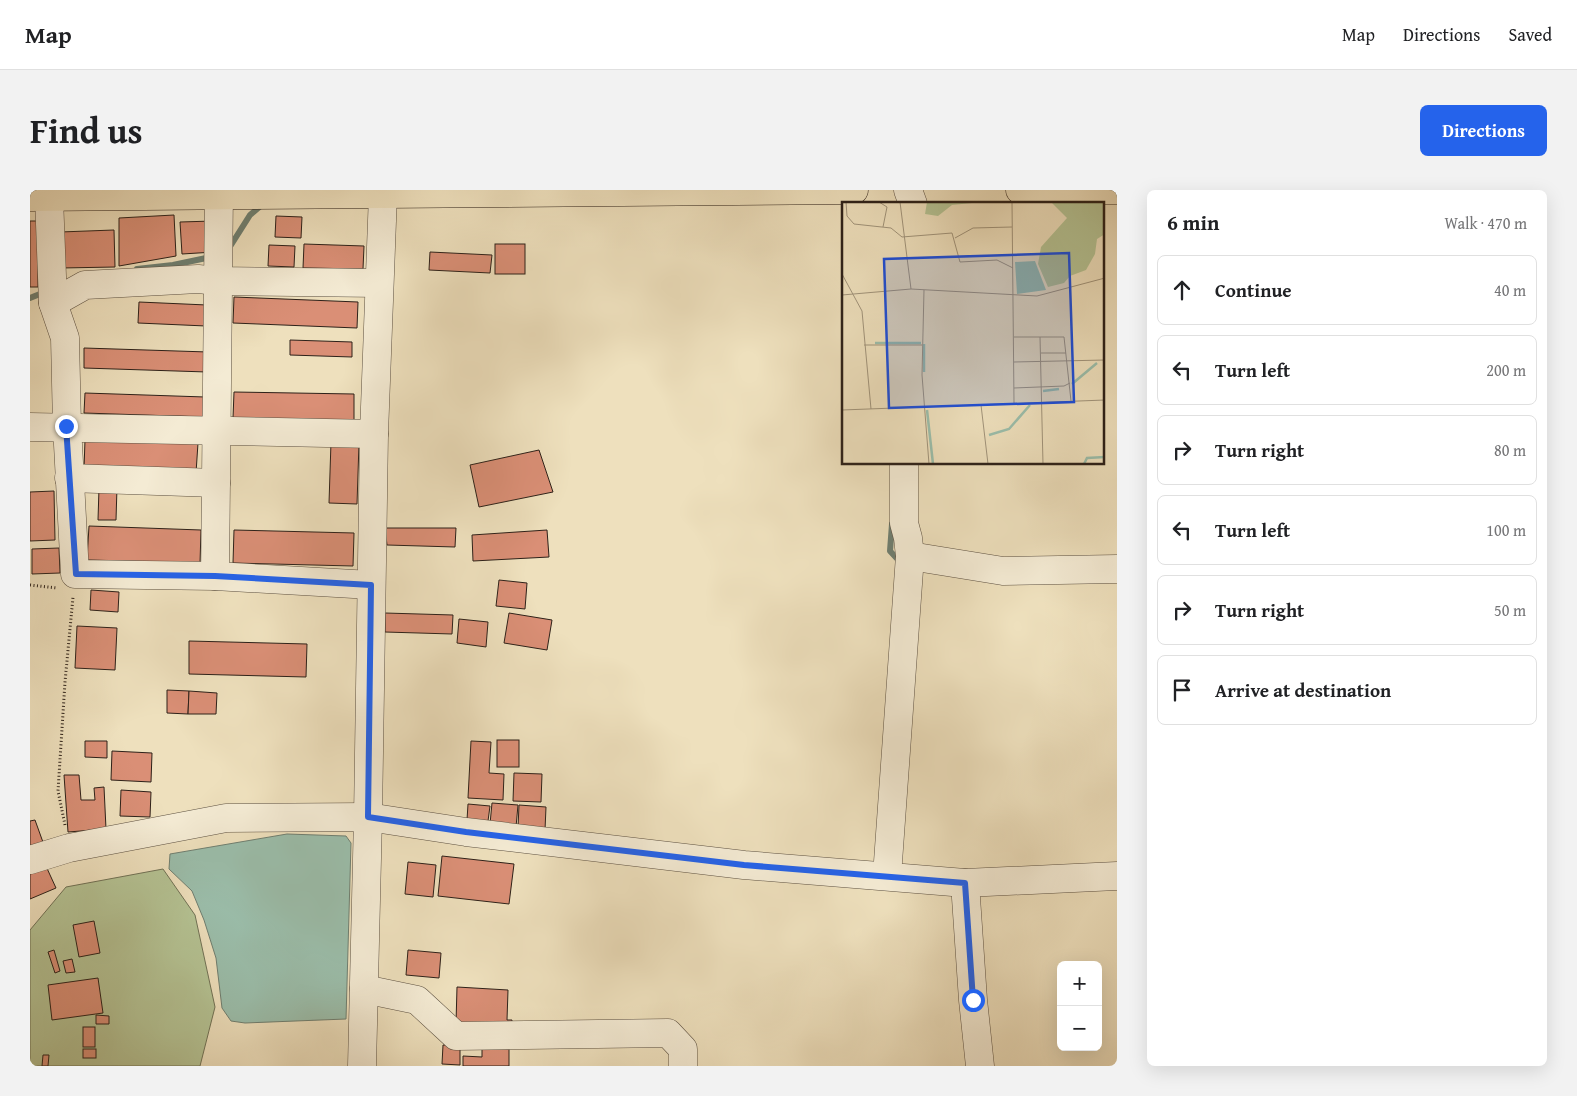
<!DOCTYPE html>
<html lang="en">
<head>
<meta charset="utf-8">
<style>
  body { margin:0; font-family:"Gentium Book Plus",serif; background:#f2f2f2; color:#202124 }
  .controls { position:absolute; right:15px; bottom:15px; display:grid; overflow:hidden; border-radius:8px; box-shadow:0 5px 20px #0002 }
  .controls button { width:45px; height:45px; display:grid; place-items:center; padding:0; border:0; border-bottom:1px solid #e0e0e0; background:#fff; color:#202124; font:25px sans-serif }
  .stop { position:absolute; width:15px; height:15px; margin:-11px; border:4px solid #2563eb; border-radius:50%; background:#fff }
  .stop.end { background:#2563eb; border-color:#fff; box-shadow:0 1px 5px #0008 }
  .list { margin:0; padding:0; list-style:none }
  h2 { display:flex; justify-content:space-between; align-items:center; height:65px; margin:0; padding:0 20px; font-size:21px }
  h2 small { font-size:16px; font-weight:400; color:#757577 }
  .list li { display:grid; grid-template-columns:32px 1fr auto; gap:15px; align-items:center; box-sizing:border-box; height:70px; margin:0 10px 10px; padding:0 10px; border:1px solid #e0e0e0; border-radius:8px }
  .list b { display:block; font-size:19px; white-space:nowrap }
  .list em { font-size:16px; font-style:normal; color:#757577 }
  .icon { flex:none; width:28px; height:28px; fill:none; stroke:currentColor; stroke-width:2; stroke-linecap:round; stroke-linejoin:round }
  .map { position:relative; flex:none; width:1087px; height:876px; overflow:hidden; border-radius:8px }
  header { display:flex; align-items:center; gap:30px; box-sizing:border-box; height:70px; padding:0 25px; background:#fff; border-bottom:1px solid #e0e0e0 }
  header strong { font-size:24px }
  nav { display:flex; gap:28px; margin-inline-start:auto; font-size:18px }
  .intro { display:flex; align-items:center; justify-content:space-between; box-sizing:border-box; height:120px; padding:0 30px }
  h1 { margin:0; font-size:35px }
  .button { padding:12px 22px; border-radius:8px; background:#2563eb; color:#fff; font-size:18px; font-weight:700 }
  main { display:flex; gap:30px; padding:0 30px }
  aside { flex:1; background:#fff; border-radius:8px; box-shadow:0 5px 20px #0002 }
  .map>svg:first-child { display:block }
  .green { fill:#b5c394; stroke:#717256 }
  .water { fill:#9bbeab; stroke:#6f7f71 }
  .lines { fill:none; stroke-linecap:round; stroke-linejoin:round }
  .stream { stroke:#6f7f71; stroke-width:6 }
  .building { fill:#da8f76; stroke:#2d2119 }
  .minor-casing { stroke:#5d5142; stroke-width:29 }
  .major-casing { stroke:#2d2119; stroke-width:29 }
  .path { stroke:#2d2119; stroke-width:3; stroke-dasharray:1 2.5; stroke-linecap:butt }
  .minor { stroke:#f4ebd4; stroke-width:28 }
  .major { stroke:#eee0bd; stroke-width:28 }
  .route { stroke:#2563eb; stroke-width:6 }
  .inset-river { fill:none; stroke:#9bbeab; stroke-width:2.5 }
  .inset-road { fill:none; stroke:#a1947b; stroke-width:1 }
  .view { fill:#1d4ed8; fill-opacity:0.15; stroke:#1d4ed8; stroke-width:2.5 }
  .inset-edge { fill:none; stroke:#2d2119; stroke-width:2.5 }
</style>
</head>
<body>
<header>
<strong>Map</strong>
<nav><a>Map</a><a>Directions</a><a>Saved</a></nav>
</header>
<div class="intro"><h1>Find us</h1><a class="button">Directions</a></div>
<main>
<div class="map">
<svg width="1087" height="876" viewBox="0 0 1087 876">
  <rect width="100%" height="100%" fill="#eee0bd"/>
  <filter id="stains"><feTurbulence type="fractalNoise" baseFrequency=".004" numOctaves="4"/><feColorMatrix values="0 0 0 0 .2 0 0 0 0 .09 0 0 0 0 .02 0 0 0 .5 -.17"/></filter>
  <radialGradient id="worn" r=".72"><stop offset=".6" stop-color="#630" stop-opacity="0"/><stop offset="1" stop-color="#630" stop-opacity=".3"/></radialGradient>
  <polygon class="green" points="133,679 165,725 185,817 170,876 0,876 0,740 36,697"/>
  <polygon class="water" points="257,644 316,646 321,653 316,829 215,833 201,831 192,818 186,768 174,730 162,701 139,679 140,664"/>
  <g class="lines">
    <g class="stream">
      <polyline points="196,59 201,55 220,25 234,13"/>
      <polyline points="107,79 143,75 181,67"/>
      <polyline points="0,108 15,102"/>
      <polyline points="862,334 860,361 872,374"/>
    </g>
  </g>
  <g class="building">
    <polygon points="144,25 146,66 89,76 89,28"/>
    <polygon points="246,26 272,27 271,48 245,47"/>
    <rect x="0" y="31" width="8" height="66"/>
    <polygon points="183,31 184,62 152,64 150,32"/>
    <polygon points="84,40 85,77 31,78 30,42"/>
    <polygon points="274,54 334,56 333,79 273,78"/>
    <rect x="465" y="54" width="30" height="30"/>
    <polygon points="239,55 265,56 264,77 238,76"/>
    <polygon points="400,62 462,65 460,83 399,80"/>
    <polygon points="204,107 328,112 327,138 203,133"/>
    <polygon points="109,112 177,115 176,136 108,133"/>
    <polygon points="260,150 322,152 322,167 260,165"/>
    <polygon points="54,158 178,162 177,182 54,178"/>
    <polygon points="204,202 324,204 324,231 203,228"/>
    <polygon points="55,203 175,207 174,227 54,223"/>
    <polygon points="55,250 168,253 166,283 54,279"/>
    <polygon points="301,252 329,253 327,314 299,313"/>
    <polygon points="509,260 523,302 449,317 440,275"/>
    <polygon points="87,297 86,330 68,330 69,298"/>
    <polygon points="24,301 25,350 0,351 0,302"/>
    <polygon points="59,336 171,340 170,373 57,370"/>
    <polygon points="355,338 426,338 425,357 357,355"/>
    <polygon points="204,340 324,343 323,376 203,373"/>
    <polygon points="517,340 519,367 443,371 442,345"/>
    <polygon points="29,358 30,383 2,384 2,359"/>
    <polygon points="469,390 497,393 495,419 466,416"/>
    <polygon points="61,400 89,402 88,422 60,420"/>
    <polygon points="355,423 423,425 422,444 355,442"/>
    <polygon points="479,423 522,430 517,460 474,453"/>
    <polygon points="429,429 458,432 456,457 427,453"/>
    <polygon points="47,436 87,438 85,480 45,478"/>
    <polygon points="159,451 277,454 276,487 159,484"/>
    <polygon points="137,500 159,501 158,524 137,523"/>
    <polygon points="159,501 187,503 186,524 158,524"/>
    <rect x="467" y="550" width="22" height="27"/>
    <polygon points="55,551 77,551 77,568 55,567"/>
    <polygon points="441,551 461,552 459,583 474,584 473,610 438,608"/>
    <polygon points="82,561 122,563 121,592 81,590"/>
    <polygon points="484,583 512,584 511,612 483,611"/>
    <polygon points="34,585 49,585 51,610 65,610 64,598 74,597 76,639 38,642"/>
    <polygon points="91,600 121,602 120,627 90,626"/>
    <polygon points="462,613 488,615 486,637 460,634"/>
    <polygon points="438,614 460,616 458,631 437,630"/>
    <polygon points="489,615 516,617 515,640 488,638"/>
    <polygon points="5,630 14,655 0,659 0,631"/>
    <polygon points="412,666 484,674 479,714 408,706"/>
    <polygon points="378,672 406,675 403,707 375,704"/>
    <polygon points="15,674 26,698 0,709 0,681"/>
    <polygon points="64,731 70,763 49,767 43,735"/>
    <polygon points="24,760 30,781 25,783 18,762"/>
    <polygon points="378,760 411,763 409,788 376,785"/>
    <polygon points="42,769 45,782 36,783 33,771"/>
    <polygon points="68,788 73,823 22,830 18,795"/>
    <polygon points="427,797 478,800 477,830 482,830 481,841 426,834"/>
    <polygon points="66,825 79,826 79,834 66,834"/>
    <rect x="53" y="837" width="12" height="20"/>
    <polygon points="413,855 430,855 430,875 412,874"/>
    <polygon points="452,858 479,859 479,876 433,876 433,866 452,867"/>
    <rect x="53" y="859" width="13" height="9"/>
    <polygon points="13,865 19,865 18,876 12,876"/>
  </g>
  <g class="lines">
    <defs>
      <g id="minor">
        <polyline points="878,0 883,14"/>
        <polyline points="19,7 23,113 35,148 37,236 45,384 185,386 341,395"/>
        <polyline points="23,113 55,95 168,89 188,91 349,93"/>
        <polyline points="0,237 344,244"/>
        <polyline points="39,288 186,293"/>
        <polyline points="880,366 973,381 1087,379"/>
        <polyline points="185,386 189,0"/>
        <polyline points="0,670 39,658 196,628 338,627 436,642 714,675 935,693 1087,686"/>
        <polyline points="857,686 880,366 878,348 874,333 874,274"/>
        <polyline points="935,693 943,810 950,876"/>
        <polyline points="334,799 387,810 426,846 638,843 653,859 653,876"/>
        <polyline points="332,876 338,627 344,244 353,4"/>
      </g>
      <g id="major">
        <polyline points="990,0 1087,0"/>
        <polyline points="0,7 824,0"/>
      </g>
    </defs>
    <use href="#minor" class="minor-casing"/>
    <use href="#major" class="major-casing"/>
    <g class="path">
      <polyline points="0,395 27,398"/>
      <polyline points="35,635 28,601 35,492 43,407"/>
    </g>
    <use href="#minor" class="minor"/>
    <use href="#major" class="major"/>
  </g>
  <g class="lines">
    <polyline class="route" points="36,236 46,384 185,386 341,395 338,627 436,642 714,675 935,693 943,810"/>
  </g>
  <g transform="translate(812 12)">
    <rect width="262" height="262" fill="#eee0bd"/>
    <path d="M85,0H140L110,3L96,14L83,12ZM209,0H262L263,32L255,37L253,52L244,68L228,74L222,81L206,85L196,62L199,45L225,16Z" fill="#b5c394"/>
    <path d="M193,59L204,88L175,92L173,60Z" fill="#9bbeab"/>
    <path class="inset-river" d="M33,141H79M82,170V142M230,182L255,161M201,189L217,187M85,208L91,262M147,233L167,227L188,203M242,262L245,256L263,255"/>
    <path class="inset-road" d="M4,0L5,14L12,22L49,26L60,35L110,31L118,60L155,58L171,66M37,0L45,5L41,25M58,0L69,87M170,0L172,201M113,36L131,26L170,25M0,72L20,109L29,207M82,88L80,173L87,262M0,93L69,87L195,94L263,76M172,135H222L229,199M198,135L201,262M22,143H80M199,151H224M172,160L263,158M172,186L222,184L228,181M139,203L146,262M0,208L263,198"/>
    <path class="view" d="M227,51L232,200L47,206L42,57Z"/>
    <rect width="262" height="262" class="inset-edge"/>
  </g>
  <rect width="100%" height="100%" filter="url(#stains)"/>
  <rect width="100%" height="100%" fill="url(#worn)"/>
</svg>
<div class="controls">
<button>+</button>
<button>−</button>
</div>
<div class="stop" style="left:943px;top:810px"></div>
<div class="stop end" style="left:36px;top:236px"></div>
</div>
<aside>
<h2>6 min<small>Walk · 470 m</small></h2>
<ul class="list">
<li><svg class="icon" aria-label="ahead" viewBox="0 0 24 24"><path d="M12 20V5M6 11l6-6 6 6"/></svg><div><b>Continue</b></div><em>40 m</em></li>
<li><svg class="icon" aria-label="left" viewBox="0 0 24 24"><path d="M17 20v-9H6M10 6l-5 5 5 5"/></svg><div><b>Turn left</b></div><em>200 m</em></li>
<li><svg class="icon" aria-label="right" viewBox="0 0 24 24"><path d="M7 20v-9h11M14 6l5 5-5 5"/></svg><div><b>Turn right</b></div><em>80 m</em></li>
<li><svg class="icon" aria-label="left" viewBox="0 0 24 24"><path d="M17 20v-9H6M10 6l-5 5 5 5"/></svg><div><b>Turn left</b></div><em>100 m</em></li>
<li><svg class="icon" aria-label="right" viewBox="0 0 24 24"><path d="M7 20v-9h11M14 6l5 5-5 5"/></svg><div><b>Turn right</b></div><em>50 m</em></li>
<li><svg class="icon" aria-label="arrive" viewBox="0 0 24 24"><path d="M6 21V4h12l-3 4 3 4H6"/></svg><div><b>Arrive at destination</b></div></li>
</ul>
</aside>
</main>
</body>
</html>
